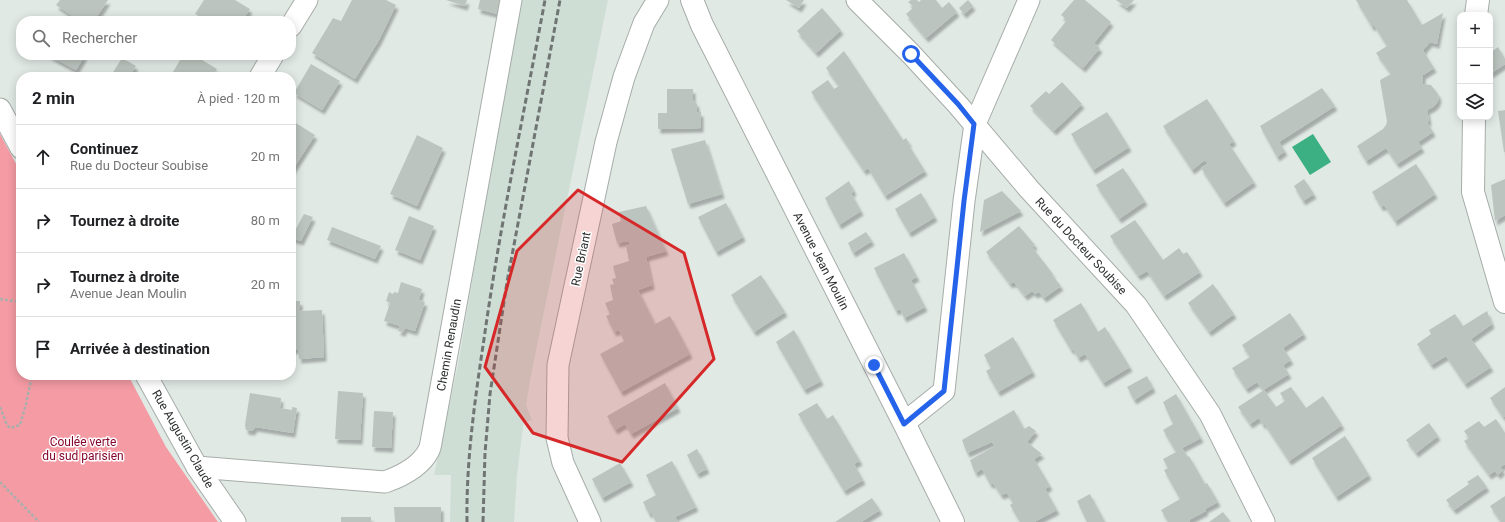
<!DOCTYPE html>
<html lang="fr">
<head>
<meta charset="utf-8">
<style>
  body { margin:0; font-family:Roboto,sans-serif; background:#f6f6f6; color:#202124 }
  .controls { position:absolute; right:12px; top:12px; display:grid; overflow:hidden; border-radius:8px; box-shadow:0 2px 10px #0003 }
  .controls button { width:36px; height:36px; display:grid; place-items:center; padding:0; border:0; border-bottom:1px solid #e0e0e0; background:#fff; color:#202124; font:20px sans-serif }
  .stop { position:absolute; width:12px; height:12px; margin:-9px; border:3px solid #2563eb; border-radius:50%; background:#fff }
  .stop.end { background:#2563eb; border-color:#fff; box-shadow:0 1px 4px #0008 }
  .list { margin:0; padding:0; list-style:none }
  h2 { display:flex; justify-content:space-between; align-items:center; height:52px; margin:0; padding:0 16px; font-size:17px }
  h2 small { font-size:13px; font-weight:400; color:#757577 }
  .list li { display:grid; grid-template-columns:26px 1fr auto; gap:12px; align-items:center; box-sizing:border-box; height:64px; padding:0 16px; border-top:1px solid #e0e0e0 }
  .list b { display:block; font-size:15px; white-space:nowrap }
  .list p { margin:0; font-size:13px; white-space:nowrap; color:#757577 }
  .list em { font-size:13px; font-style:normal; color:#757577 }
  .icon { flex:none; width:22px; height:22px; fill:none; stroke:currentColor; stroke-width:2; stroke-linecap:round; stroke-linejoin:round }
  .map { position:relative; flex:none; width:1505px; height:522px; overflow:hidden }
  .search { position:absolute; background:#fff; box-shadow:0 2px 10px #0003; left:16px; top:16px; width:280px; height:44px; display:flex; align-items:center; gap:10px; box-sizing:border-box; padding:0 14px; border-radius:16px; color:#757577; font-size:15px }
  .panel { position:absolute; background:#fff; box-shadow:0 2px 10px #0003; left:16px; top:72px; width:280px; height:308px; border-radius:16px }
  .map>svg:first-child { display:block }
  .built { fill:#ceded5 }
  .green { fill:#f49ba4 }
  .water { fill:#3cb082 }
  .building { fill:#bcc4c0; filter:url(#shadow) }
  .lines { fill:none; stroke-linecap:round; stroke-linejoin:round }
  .street-casing { stroke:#a6ada9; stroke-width:23 }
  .secondary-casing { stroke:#a6ada9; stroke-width:24 }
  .path { stroke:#a8afac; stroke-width:2.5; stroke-dasharray:3 2; stroke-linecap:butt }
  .street { stroke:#fff; stroke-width:21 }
  .secondary { stroke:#fff; stroke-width:22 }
  .rail { stroke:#707573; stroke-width:3; stroke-dasharray:6 3; stroke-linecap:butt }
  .route { stroke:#2563eb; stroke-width:5 }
  .marked { fill:#d62828; fill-opacity:0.2; stroke:#d62828; stroke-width:3; stroke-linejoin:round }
  .labels { text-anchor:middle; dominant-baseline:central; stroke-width:3; stroke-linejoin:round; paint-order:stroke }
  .street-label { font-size:12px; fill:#2c2f2e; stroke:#fff }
  .park-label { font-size:12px; fill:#86072e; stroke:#fff }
</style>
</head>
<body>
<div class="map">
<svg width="1505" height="522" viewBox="0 0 1505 522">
  <defs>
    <filter id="shadow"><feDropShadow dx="2.5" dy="4.5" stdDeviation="1" flood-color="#0004"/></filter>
  </defs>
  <rect width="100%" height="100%" fill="#e1e9e5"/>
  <polygon class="built" points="519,0 608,0 531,375 526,405 532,420 524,422 523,427 517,475 514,522 450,522 451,475 434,475 458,365"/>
  <polygon class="green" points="0,134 21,173 21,375 128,375 166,447 218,522 0,522"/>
  <polygon class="water" points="1313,134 1331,162 1310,175 1292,147"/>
  <g class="building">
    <polygon points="60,0 108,0 94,21 80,21 56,5"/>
    <polygon points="204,0 235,0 250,9 242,21 203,21 204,19 195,14"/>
    <polygon points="352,0 386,0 396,5 379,40 355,79 312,53 333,18 341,21"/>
    <polygon points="446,0 467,0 465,6"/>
    <polygon points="480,0 504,0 501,15 478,9"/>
    <polygon points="786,0 804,0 799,8"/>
    <polygon points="911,0 917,0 919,2 921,0 936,0 942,8 949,2 957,12 926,38 906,14 914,7 908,2"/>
    <polygon points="968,0 973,6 964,14 959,8"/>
    <polygon points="1074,0 1085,0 1111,22 1094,43 1100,48 1083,68 1051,40 1067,20 1061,15"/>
    <polygon points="1116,0 1134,0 1127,8"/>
    <polygon points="1356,0 1407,0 1422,25 1443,13 1437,44 1430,42 1424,49 1424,52 1434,68 1423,75 1423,84 1431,85 1438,94 1439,98 1437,103 1433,107 1427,110 1429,121 1427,122 1433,132 1418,142 1422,148 1397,164 1386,148 1366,161 1357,146 1383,129 1386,125 1387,121 1380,80 1391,74 1376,53 1387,46 1374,25 1372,27"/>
    <polygon points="822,8 841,30 816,53 797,31"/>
    <polygon points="1498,47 1505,59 1505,64 1490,74 1490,53"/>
    <polygon points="844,51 903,140 906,138 908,141 909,143 908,144 925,171 885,196 868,168 864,171 811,92 828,80 834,89 839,86 826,68"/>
    <polygon points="48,55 85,55 76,70"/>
    <polygon points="183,55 194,55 217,69 212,77 170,77"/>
    <polygon points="122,58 136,66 129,77 110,77"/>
    <polygon points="311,64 340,81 322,110 294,93"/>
    <polygon points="1062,82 1082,104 1054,131 1030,106 1046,91 1049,94"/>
    <polygon points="1322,88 1335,106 1279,142 1285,151 1277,157 1260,126"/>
    <polygon points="667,89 693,89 693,100 697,104 697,112 701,112 701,128 658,129 658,113 667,113"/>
    <polygon points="1207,99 1234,141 1229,144 1254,182 1224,203 1201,168 1208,164 1205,160 1192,170 1163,126"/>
    <polygon points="1505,110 1505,152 1504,152 1498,111"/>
    <polygon points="1107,112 1129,147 1093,170 1071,134"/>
    <polygon points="291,120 315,135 291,172"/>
    <polygon points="417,135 443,148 417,206 390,194"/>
    <polygon points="705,140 722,194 688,204 671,149"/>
    <polygon points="1416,164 1435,194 1394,222 1394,219 1384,205 1381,207 1372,192"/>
    <polygon points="1123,168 1145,201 1119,219 1096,185"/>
    <polygon points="1304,179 1314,194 1303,201 1294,186"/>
    <polygon points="1505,179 1505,215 1495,221 1491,185"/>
    <polygon points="849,181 854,191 851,193 861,211 839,225 825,198"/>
    <polygon points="1002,191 1021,211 980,232 984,200"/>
    <polygon points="921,193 935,217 909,233 895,209"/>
    <polygon points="726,203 743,237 716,252 698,217"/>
    <polygon points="646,206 666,251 646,257 652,285 638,290 655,324 670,316 690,354 621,392 600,354 624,341 619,330 614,332 606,316 610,314 605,303 613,300 610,285 614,284 612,279 616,278 613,266 629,261 626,246 630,245 629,241 617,243 612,224 621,221 619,212"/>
    <polygon points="304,214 313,217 301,241 291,238"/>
    <polygon points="409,216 434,226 420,260 395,250"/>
    <polygon points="1135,220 1163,260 1179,248 1183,254 1187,252 1200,272 1164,296 1147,271 1138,276 1110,236"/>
    <polygon points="1019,226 1035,245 1032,247 1053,274 1052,275 1061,286 1044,298 1039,292 1035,294 1032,291 1025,296 1014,282 1010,284 986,252"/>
    <polygon points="332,227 381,246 375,259 327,240"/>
    <polygon points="866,232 872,241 853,253 848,243"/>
    <polygon points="904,253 917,277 911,280 925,307 904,318 900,309 896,311 874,268"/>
    <polygon points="761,275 785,312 754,332 731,295"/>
    <polygon points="401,282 422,289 419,300 425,302 415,331 405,328 403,332 398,331 400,326 384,321 390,303 386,301 389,292 393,294 394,292 398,293"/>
    <polygon points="1213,284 1234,314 1209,332 1188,303"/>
    <polygon points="291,301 300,301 300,311 322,310 324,357 299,359 298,349 291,350"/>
    <polygon points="1081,303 1098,332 1105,327 1130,367 1103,383 1085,354 1078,358 1073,349 1071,350 1053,320"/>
    <polygon points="1487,311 1492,324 1471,339 1491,367 1465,384 1446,356 1431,365 1417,344 1431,334 1429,330 1455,314 1463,326"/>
    <polygon points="1290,313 1304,334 1283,348 1291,360 1283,365 1289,374 1263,390 1257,382 1246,389 1232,368 1250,357 1242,345"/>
    <polygon points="794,330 821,381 804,390 776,342"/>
    <polygon points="1013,337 1033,372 998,392 986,371 991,368 984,355"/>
    <polygon points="1147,376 1153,388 1134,400 1127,387"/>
    <polygon points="665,383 678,408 631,434 625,424 615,430 607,416"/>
    <polygon points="1291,387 1306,408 1323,396 1342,425 1289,461 1264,423 1263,425 1259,418 1250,424 1238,407 1264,390 1276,407 1285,401 1280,393"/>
    <polygon points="1505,387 1505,416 1503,417 1490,398"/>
    <polygon points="338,391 363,393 360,440 335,439"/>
    <polygon points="250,393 281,398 280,408 292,410 292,407 297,408 293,433 255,427 254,429 252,431 246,430 245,425"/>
    <polygon points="1176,394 1201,438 1182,448 1188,457 1189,456 1205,484 1207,483 1218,502 1205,509 1206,511 1189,520 1190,522 1168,522 1161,510 1180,499 1164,470 1168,468 1163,459 1176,452 1163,430 1173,424 1163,402"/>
    <polygon points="817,403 827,419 833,415 860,461 854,464 863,480 844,491 798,414"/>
    <polygon points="1014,410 1024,429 1029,426 1036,431 1027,442 1042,454 1034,459 1050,486 1045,489 1057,510 1034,522 1020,522 1010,505 1013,503 1007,493 1001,495 993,483 990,484 982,469 975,473 970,460 995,446 992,442 967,453 962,440"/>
    <polygon points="374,411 393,412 391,448 372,447"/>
    <polygon points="1496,419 1505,433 1505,464 1500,467 1503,470 1498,475 1495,471 1489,475 1464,441 1469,438 1464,431 1479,421 1484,427"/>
    <polygon points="1429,423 1438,436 1416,453 1406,440"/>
    <polygon points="1345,436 1369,475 1336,497 1312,458"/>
    <polygon points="697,449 707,469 697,474 687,455"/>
    <polygon points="672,461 696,507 675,517 678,522 656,522 651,512 649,514 643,502 656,495 646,475"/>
    <polygon points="620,463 631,482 602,498 592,479"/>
    <polygon points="1478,475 1487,487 1454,510 1446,500 1469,484 1467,482"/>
    <polygon points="1090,494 1093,500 1105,522 1087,522 1077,501"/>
    <polygon points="1505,496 1505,522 1501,522 1490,506"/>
    <polygon points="872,498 880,510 861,522 835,522"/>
    <polygon points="394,507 441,507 441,522 395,522"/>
    <polygon points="1223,512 1230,521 1229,522 1209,522"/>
    <rect x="341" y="517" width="30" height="5"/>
  </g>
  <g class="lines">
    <defs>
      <g id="street">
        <polyline points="857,0 911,54 958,105 1029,189 1136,305 1210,414 1264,522"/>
        <polyline points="291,26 307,0"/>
        <polyline points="260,77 273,55"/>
        <polyline points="0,109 21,148"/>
        <polyline points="146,375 197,467 235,522"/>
        <polyline points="904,423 944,391 964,201 975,124 1029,0"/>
        <path d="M197,467L385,482C402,476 421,466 429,450C431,446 431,441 432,437L511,0"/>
        <polyline points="590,522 563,463 557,438 558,365 606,142 624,77 644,23 658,0"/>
      </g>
      <g id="secondary">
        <polyline points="692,0 702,25 904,423 953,522"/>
        <polyline points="1476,15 1478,0"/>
        <polyline points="1474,117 1473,192 1505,302"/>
      </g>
    </defs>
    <use href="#street" class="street-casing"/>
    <use href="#secondary" class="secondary-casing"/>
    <g class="path">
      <polyline points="0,299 21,302"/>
      <polyline points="0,407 7,425 10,428 20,425 26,404 32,375"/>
      <polyline points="0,482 39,522"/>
    </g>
    <use href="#street" class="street"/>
    <use href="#secondary" class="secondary"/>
    <g class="rail">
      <path d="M467,522C466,461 475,399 484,339C500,225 524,113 545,0"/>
      <polyline points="483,522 485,453 490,394 507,282 560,0"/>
    </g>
  </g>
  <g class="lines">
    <polyline class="route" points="874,365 904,424 944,391 964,201 974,124 958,104 911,54"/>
  </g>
  <path class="marked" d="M578,190L684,253L714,359L622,462L533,433L485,367L517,251Z"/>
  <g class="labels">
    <g class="street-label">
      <text transform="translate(1081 246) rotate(47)">Rue du Docteur Soubise</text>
      <text transform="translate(581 259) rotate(-78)">Rue Briant</text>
      <text transform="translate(821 261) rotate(63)">Avenue Jean Moulin</text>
      <text transform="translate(449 345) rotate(-80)">Chemin Renaudin</text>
      <text transform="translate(183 439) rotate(60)">Rue Augustin Claude</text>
    </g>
    <g class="park-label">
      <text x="83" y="442">Coulée verte<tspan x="83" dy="14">du sud parisien</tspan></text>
    </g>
  </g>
</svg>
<div class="controls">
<button>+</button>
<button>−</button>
<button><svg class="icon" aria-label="layers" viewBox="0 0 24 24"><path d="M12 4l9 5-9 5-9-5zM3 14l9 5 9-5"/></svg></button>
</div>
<div class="stop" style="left:911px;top:54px"></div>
<div class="stop end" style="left:874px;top:365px"></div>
<div class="search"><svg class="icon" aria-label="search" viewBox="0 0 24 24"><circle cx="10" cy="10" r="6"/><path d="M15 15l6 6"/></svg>Rechercher</div>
<section class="panel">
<h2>2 min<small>À pied · 120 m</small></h2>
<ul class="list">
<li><svg class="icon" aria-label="ahead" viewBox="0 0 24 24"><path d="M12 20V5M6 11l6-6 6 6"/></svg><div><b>Continuez</b><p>Rue du Docteur Soubise</p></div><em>20 m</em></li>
<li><svg class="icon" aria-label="right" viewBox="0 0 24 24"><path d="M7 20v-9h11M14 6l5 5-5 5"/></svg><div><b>Tournez à droite</b></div><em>80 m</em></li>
<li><svg class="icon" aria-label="right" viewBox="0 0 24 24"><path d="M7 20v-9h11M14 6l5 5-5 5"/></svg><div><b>Tournez à droite</b><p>Avenue Jean Moulin</p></div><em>20 m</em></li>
<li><svg class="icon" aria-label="arrive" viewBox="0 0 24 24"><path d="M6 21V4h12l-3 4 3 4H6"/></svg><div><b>Arrivée à destination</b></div></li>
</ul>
</section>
</div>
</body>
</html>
